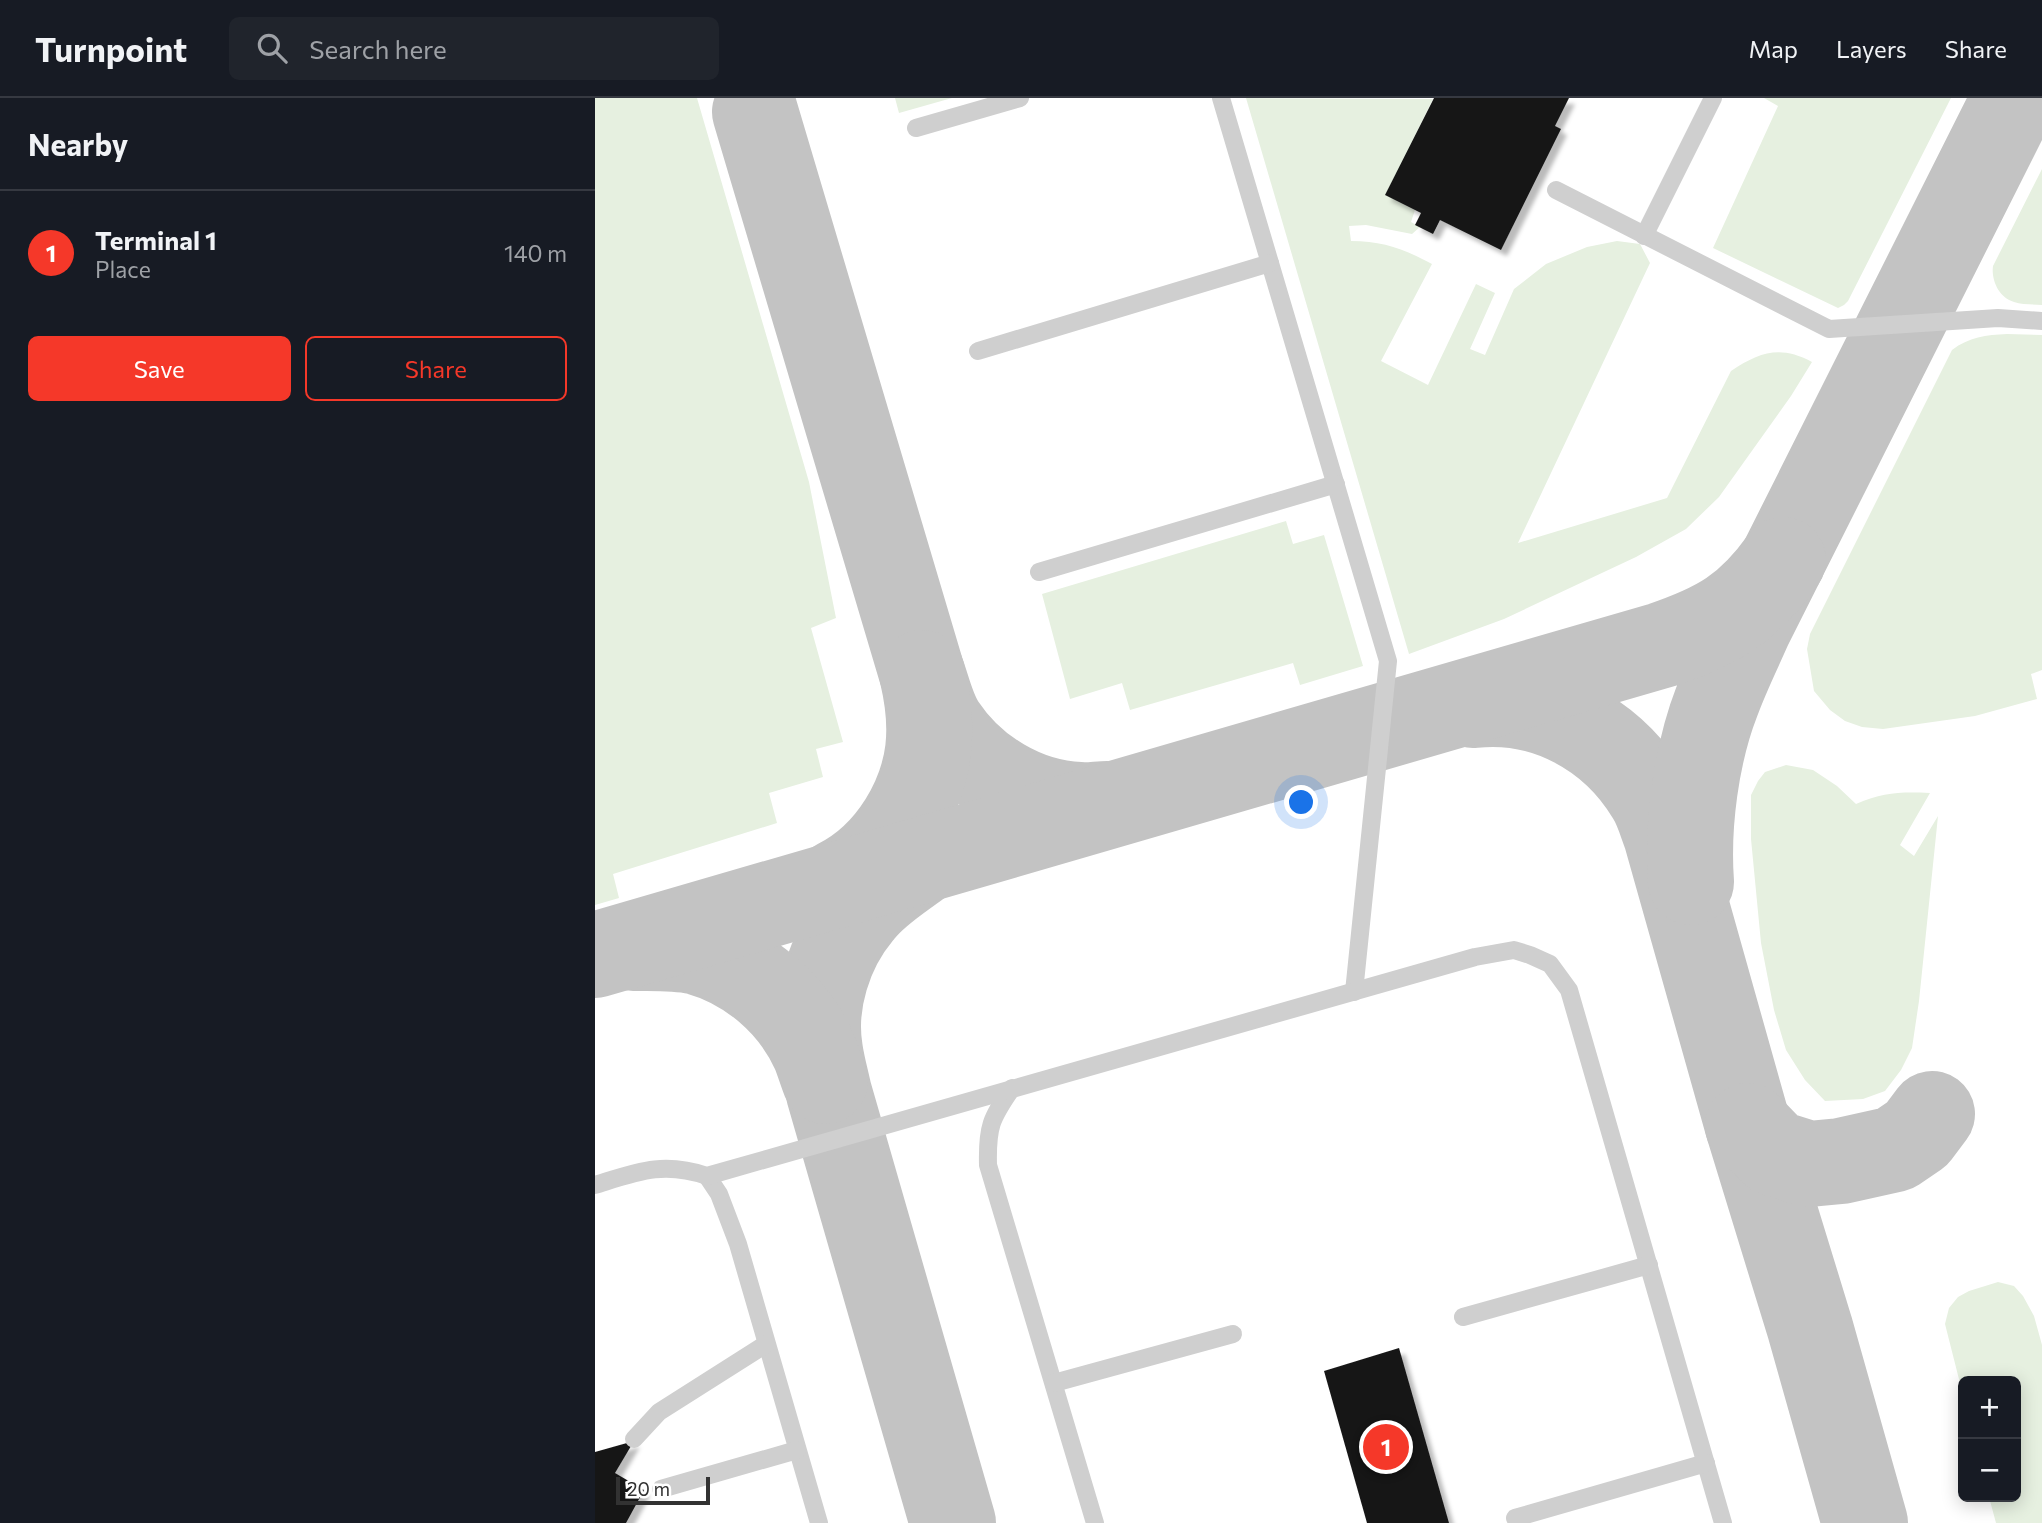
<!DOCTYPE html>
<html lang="en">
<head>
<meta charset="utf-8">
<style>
  body { margin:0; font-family:Commissioner,sans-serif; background:#20242c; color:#f1f3f6 }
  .controls { position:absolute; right:21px; bottom:21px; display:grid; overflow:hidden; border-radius:10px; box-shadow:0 4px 18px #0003 }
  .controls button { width:63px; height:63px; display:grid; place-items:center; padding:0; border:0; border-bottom:2px solid #363941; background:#171b24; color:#f1f3f6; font:35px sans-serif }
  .scale { position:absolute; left:21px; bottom:18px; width:94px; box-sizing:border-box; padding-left:7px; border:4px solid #323232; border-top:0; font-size:19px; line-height:24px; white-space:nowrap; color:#323232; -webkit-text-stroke:5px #fff; paint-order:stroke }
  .you { position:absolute; left:707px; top:705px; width:24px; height:24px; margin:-18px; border:5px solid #fff; border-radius:50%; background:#1a73e8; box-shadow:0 0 0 10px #1a73e833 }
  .badge { display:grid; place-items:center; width:46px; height:46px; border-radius:50%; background:#f53829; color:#fff; font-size:23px; font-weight:700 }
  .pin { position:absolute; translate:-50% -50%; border:4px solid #fff; box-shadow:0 2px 7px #0006 }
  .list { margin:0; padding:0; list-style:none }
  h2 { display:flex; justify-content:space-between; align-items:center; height:91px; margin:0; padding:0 28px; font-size:30px }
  h2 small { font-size:23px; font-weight:400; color:#9ea1a6 }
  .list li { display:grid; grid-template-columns:46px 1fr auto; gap:21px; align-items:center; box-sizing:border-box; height:126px; padding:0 28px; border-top:2px solid #363941 }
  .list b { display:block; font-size:26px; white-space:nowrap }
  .list p { margin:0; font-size:23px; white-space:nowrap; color:#9ea1a6 }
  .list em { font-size:23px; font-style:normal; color:#9ea1a6 }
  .actions { display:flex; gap:14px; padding:21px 28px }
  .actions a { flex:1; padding:16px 0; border:2px solid #f53829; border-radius:10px; text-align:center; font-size:24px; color:#f53829 }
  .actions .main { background:#f53829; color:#fff }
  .icon { flex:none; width:38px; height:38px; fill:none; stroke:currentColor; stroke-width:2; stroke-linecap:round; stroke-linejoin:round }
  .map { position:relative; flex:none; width:1447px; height:1425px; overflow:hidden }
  header { display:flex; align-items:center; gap:42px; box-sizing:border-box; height:98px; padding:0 35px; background:#171b24; border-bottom:2px solid #363941 }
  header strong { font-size:33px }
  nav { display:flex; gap:38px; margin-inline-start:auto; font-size:24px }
  .search { width:490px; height:63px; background:#20242c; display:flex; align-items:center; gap:18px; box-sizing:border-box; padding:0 24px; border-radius:10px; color:#9ea1a6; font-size:26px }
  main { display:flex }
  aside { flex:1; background:#171b24 }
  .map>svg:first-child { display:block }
  .green { fill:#e6f0e0 }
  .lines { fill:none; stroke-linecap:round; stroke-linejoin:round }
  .taxiway { stroke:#c3c3c3; stroke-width:86 }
  .building { fill:#191919; filter:url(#shadow) }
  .service { stroke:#cfcfcf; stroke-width:18 }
</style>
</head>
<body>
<header>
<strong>Turnpoint</strong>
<div class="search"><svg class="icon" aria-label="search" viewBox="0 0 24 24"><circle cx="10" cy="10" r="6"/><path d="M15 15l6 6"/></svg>Search here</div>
<nav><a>Map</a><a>Layers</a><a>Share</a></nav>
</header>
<main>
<aside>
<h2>Nearby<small></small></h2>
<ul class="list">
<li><span class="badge">1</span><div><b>Terminal 1</b><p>Place</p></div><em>140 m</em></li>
</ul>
<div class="actions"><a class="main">Save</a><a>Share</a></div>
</aside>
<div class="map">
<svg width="1447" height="1425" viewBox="0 0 1447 1425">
  <defs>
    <filter id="shadow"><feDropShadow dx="6" dy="6" stdDeviation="2" flood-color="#0004"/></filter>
  </defs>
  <rect width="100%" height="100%" fill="#fff"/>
  <g class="green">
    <polygon points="0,0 102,0 214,384 241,520 216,530 248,644 221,651 228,679 174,695 182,725 18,776 24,800 0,807"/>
    <polygon points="300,0 357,0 304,15"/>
    <path d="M651,0L838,1L791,97L820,112L816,124L825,129L817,136L771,127L754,128L756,143C788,143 809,151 837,166L786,263L833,287L881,186L900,195L875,251L890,257L919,191L951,166L992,149L1022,143L1045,146L1055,165L923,445L1072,400L1136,273C1165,254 1185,247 1217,264L1196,298L1124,399L1091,431L1041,459L909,521L814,556Z"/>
    <polygon points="1169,0 1356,0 1253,203 1249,207 1243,210 1118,150 1183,8"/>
    <path d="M1447,71V207C1438,206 1427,207 1419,204C1404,200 1396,182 1398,168Z"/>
    <path d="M1412,236L1447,237V572L1436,576L1442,601L1380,618L1288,631L1267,629L1250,623L1235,612L1219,593L1212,551L1215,536L1357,252C1374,239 1391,237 1412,236Z"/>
    <polygon points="691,423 698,446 729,437 768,568 705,587 698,565 535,612 527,585 475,601 447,496"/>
    <path d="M1191,667L1218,672L1242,688L1261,706C1289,694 1305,694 1335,695L1305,747L1319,758L1343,718L1324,903L1317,950L1306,972L1290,993L1268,1001L1230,1003L1210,982L1191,952L1179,912L1166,845L1156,741V697L1163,683L1170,674Z"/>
    <polygon points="1403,1184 1419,1188 1428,1198 1439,1218 1447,1247 1447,1425 1401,1425 1394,1399 1421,1399 1421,1283 1368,1283 1368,1297 1350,1226 1354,1210 1363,1199 1374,1193"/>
  </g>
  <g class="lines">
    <g class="taxiway">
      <path d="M160,14L326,572C333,591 337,612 348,628C378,673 431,705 485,707C494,708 504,706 512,706"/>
      <path d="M878,607C949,599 1017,636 1054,697C1062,709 1066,724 1071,737L1153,1028L1215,1230L1270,1425"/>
      <path d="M323,766C303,781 280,795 265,815C234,852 217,905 225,953C227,967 231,981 234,995L358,1425"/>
      <path d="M1096,784C1092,727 1101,657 1122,603C1131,578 1143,554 1154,529L1420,0"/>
      <path d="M241,785C270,771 290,751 307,724C337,675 340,630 327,575"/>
      <path d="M38,850C59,850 82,849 103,854C153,868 197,905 219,953C223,962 226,973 230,983"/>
      <path d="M0,857L1067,547C1123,528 1153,511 1188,462"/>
      <polyline points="1153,1028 1179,1055 1214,1066 1246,1063 1300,1051 1322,1036 1337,1016"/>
    </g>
  </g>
  <g class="building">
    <polygon points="839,0 974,0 960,28 966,31 906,152 845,122 838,136 820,127 826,115 790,97"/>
    <polygon points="804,1250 854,1425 772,1425 729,1273"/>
    <polygon points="39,1343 20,1375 49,1392 31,1425 0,1425 0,1354"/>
  </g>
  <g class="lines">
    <g class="service">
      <polyline points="626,0 793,563 759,894"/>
      <polyline points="321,30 425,0"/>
      <polyline points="961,92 1234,231 1403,220 1447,223"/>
      <polyline points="1049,138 1118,0"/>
      <polyline points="383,253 675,165"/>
      <polyline points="444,474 741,386"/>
      <path d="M417,990C396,1020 392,1029 393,1067L500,1425"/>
      <polyline points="112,1078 124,1096 143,1146 224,1425"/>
      <path d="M0,1087C42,1074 68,1063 112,1078L880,859L919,852L935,857L955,866L974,892L1128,1425"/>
      <polyline points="868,1219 1054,1167"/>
      <polyline points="459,1285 638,1236"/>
      <polyline points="39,1341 64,1314 171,1246"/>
      <polyline points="66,1391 202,1352"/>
      <polyline points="920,1420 1111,1365"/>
    </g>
  </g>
</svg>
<div class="controls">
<button>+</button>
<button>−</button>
</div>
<div class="scale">20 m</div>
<div class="you"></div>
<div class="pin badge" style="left:791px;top:1349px">1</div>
</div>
</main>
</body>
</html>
